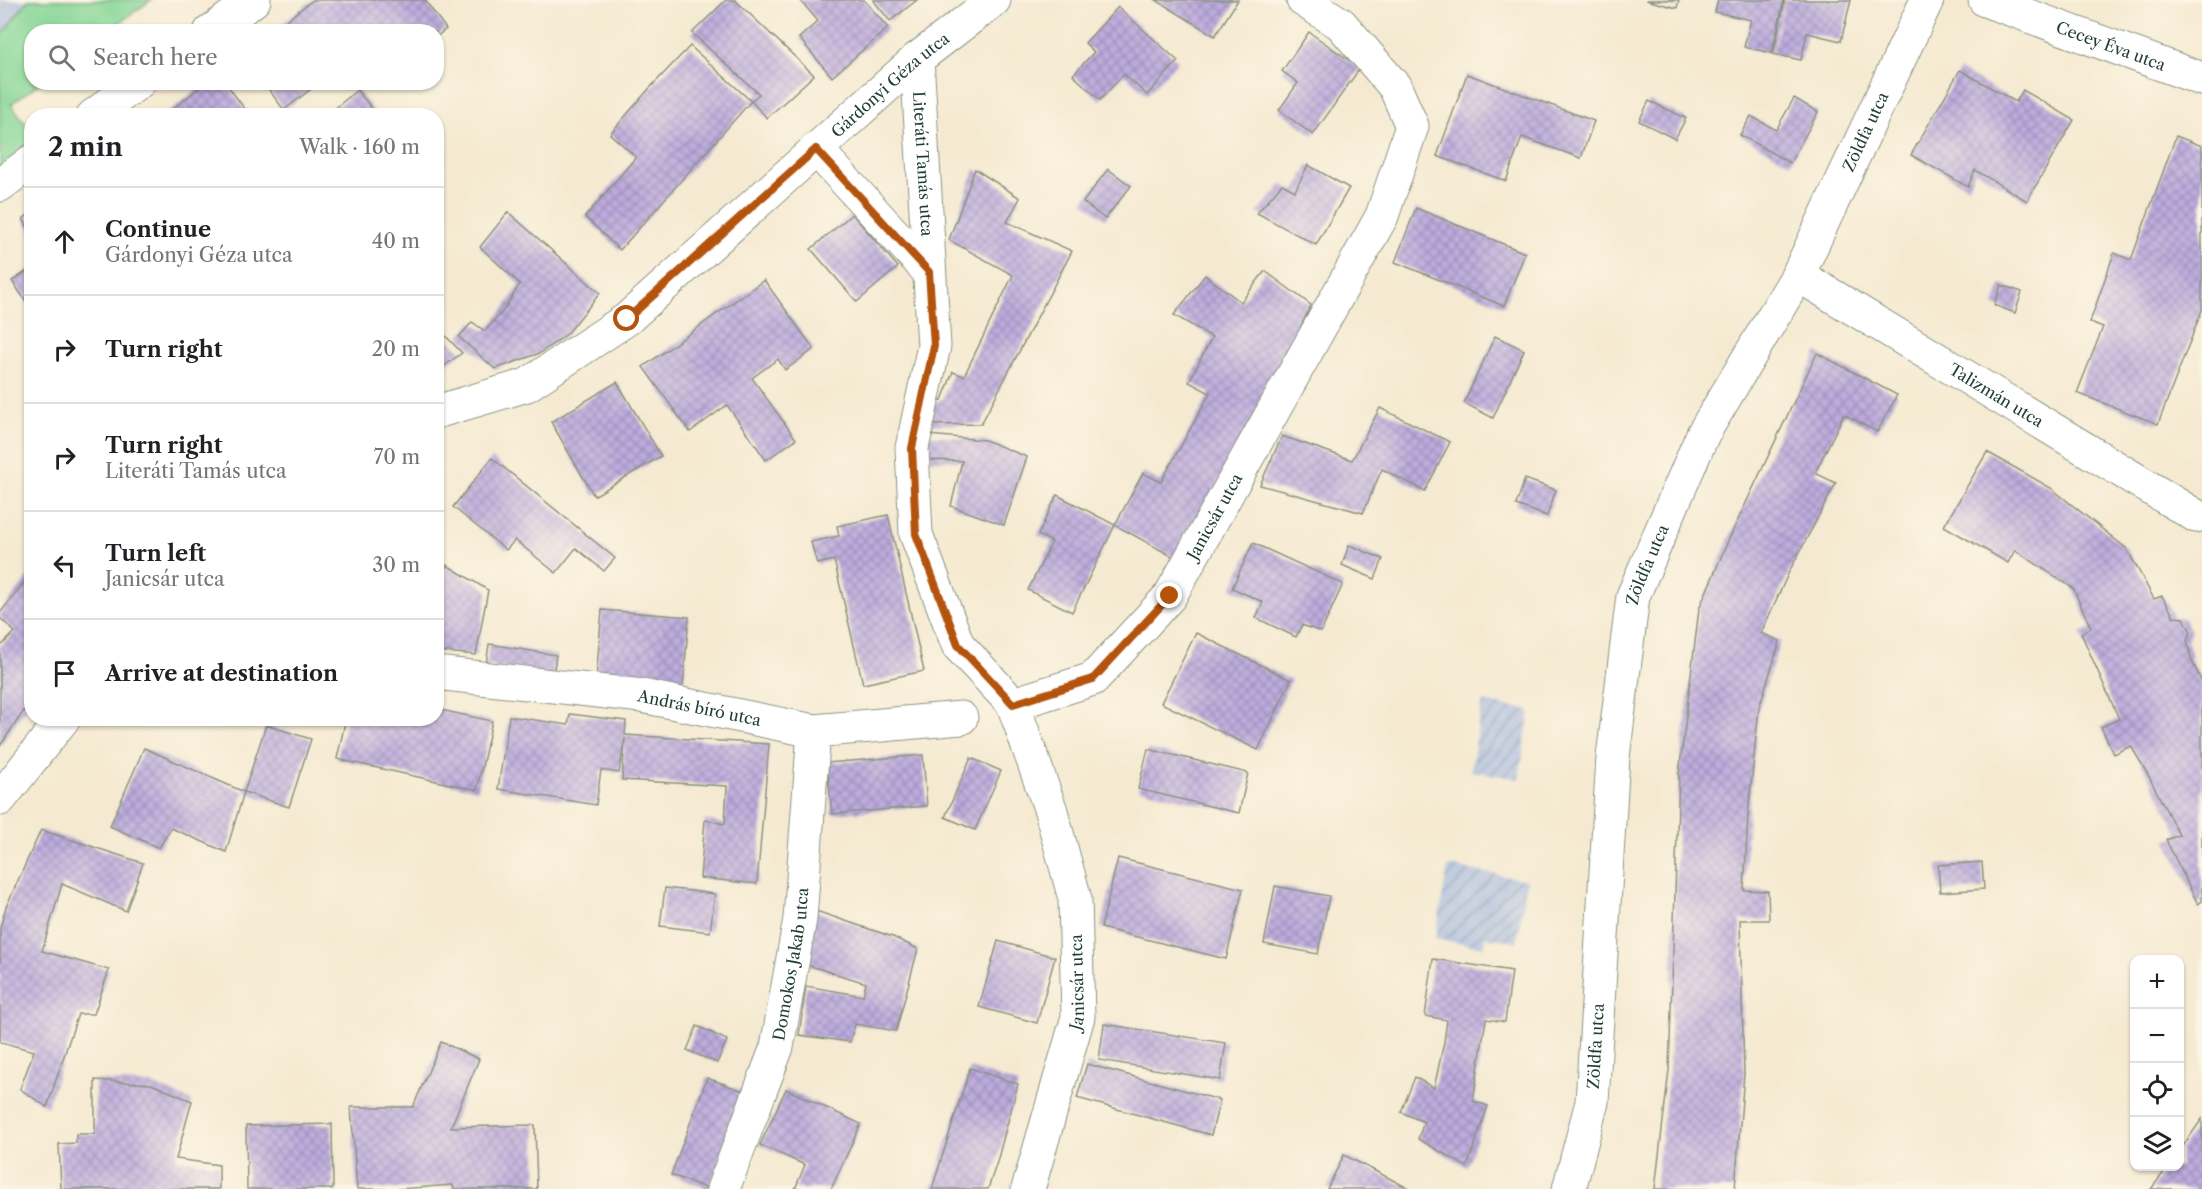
<!DOCTYPE html>
<html lang="en">
<head>
<meta charset="utf-8">
<style>
  body { margin:0; font-family:"Libre Caslon Text",serif; background:#f6f6f6; color:#202124 }
  .controls { position:absolute; right:18px; bottom:18px; display:grid; overflow:hidden; border-radius:12px; box-shadow:0 2px 4px #0004 }
  .controls button { width:54px; height:54px; display:grid; place-items:center; padding:0; border:0; border-bottom:2px solid #e0e0e0; background:#fff; color:#202124; font:30px sans-serif }
  .stop { position:absolute; width:18px; height:18px; margin:-14px; border:4px solid #b45309; border-radius:50%; background:#fff }
  .stop.end { background:#b45309; border-color:#fff; box-shadow:0 2px 6px #0008 }
  .list { margin:0; padding:0; list-style:none }
  h2 { display:flex; justify-content:space-between; align-items:center; height:78px; margin:0; padding:0 24px; font-size:26px }
  h2 small { font-size:20px; font-weight:400; color:#757577 }
  .list li { display:grid; grid-template-columns:39px 1fr auto; gap:18px; align-items:center; box-sizing:border-box; height:108px; padding:0 24px; border-top:2px solid #e0e0e0 }
  .list b { display:block; font-size:22px; white-space:nowrap }
  .list p { margin:0; font-size:20px; white-space:nowrap; color:#757577 }
  .list em { font-size:20px; font-style:normal; color:#757577 }
  .icon { flex:none; width:33px; height:33px; fill:none; stroke:currentColor; stroke-width:2; stroke-linecap:round; stroke-linejoin:round }
  .map { position:relative; flex:none; width:2202px; height:1189px; overflow:hidden }
  .search { position:absolute; background:#fff; box-shadow:0 2px 4px #0004; left:24px; top:24px; width:420px; height:66px; display:flex; align-items:center; gap:15px; box-sizing:border-box; padding:0 21px; border-radius:24px; color:#757577; font-size:22px }
  .panel { position:absolute; background:#fff; box-shadow:0 2px 4px #0004; left:24px; top:108px; width:420px; height:618px; border-radius:24px }
  .map>svg:first-child { display:block }
  .industrial { fill:url(#industrial-furrows) }
  .railway { fill:#b7c5de }
  .green { fill:#84d595; stroke:#528964; stroke-width:1.5 }
  .building { fill:url(#building-cross-hatch) }
  .lines { fill:none; stroke-linecap:round; stroke-linejoin:round }
  .street-casing { stroke:#8a9482; stroke-width:35 }
  .secondary-casing { stroke:#8a9482; stroke-width:35 }
  .street { stroke:#fff; stroke-width:33 }
  .secondary { stroke:#fff; stroke-width:33 }
  .route { stroke:#b45309; stroke-width:8 }
  .labels { text-anchor:middle; dominant-baseline:central; stroke-width:4.5; stroke-linejoin:round; paint-order:stroke }
  .street-label { font-size:16px; fill:#1f3d34; stroke:#fcf5e5 }
</style>
</head>
<body>
<div class="map">
<svg width="2202" height="1189" viewBox="0 0 2202 1189">
  <defs>
    <pattern id="industrial-furrows" width="10" height="10" patternUnits="userSpaceOnUse" patternTransform="scale(1.5)"><rect width="10" height="10" fill="#b7c5de"/><path d="M-1 1l2-2M0 10L10 0M9 11l2-2" fill="none" stroke="#94a1b5"/></pattern>
    <pattern id="building-cross-hatch" width="8" height="8" patternUnits="userSpaceOnUse" patternTransform="scale(1.5)"><rect width="8" height="8" fill="#beacde"/><path d="M0 0l8 8M0 8l8-8" fill="none" stroke="#9a8db5"/></pattern>
  </defs>
  <rect width="100%" height="100%" fill="#fcf5e5"/>
  <filter id="ink" filterUnits="userSpaceOnUse"><feTurbulence type="fractalNoise" baseFrequency=".0167" numOctaves="2"/><feDisplacementMap in="SourceGraphic" scale="12" xChannelSelector="R" yChannelSelector="G"/><feConvolveMatrix kernelMatrix="1 2 1 2 8 2 1 2 1" color-interpolation-filters="sRGB"/></filter>
  <filter id="wash" filterUnits="userSpaceOnUse"><feTurbulence type="fractalNoise" baseFrequency=".008" numOctaves="4" result="noise"/><feDisplacementMap in="SourceGraphic" scale="24" xChannelSelector="R" yChannelSelector="G"/><feGaussianBlur stdDeviation="1.35" result="paint"/><feColorMatrix in="noise" values="0 0 0 0 0 0 0 0 0 0 0 0 0 0 0 0 0 1.4 0 .05"/><feComposite in="paint" operator="in"/></filter>
  <g filter="url(#wash)">
    <rect width="100%" height="100%" fill="#f5ead1"/>
    <g class="industrial">
      <polygon points="1482,702 1530,710 1519,779 1471,771"/>
      <polygon points="1448,866 1527,880 1517,942 1485,937 1484,947 1435,939"/>
    </g>
    <polygon class="railway" points="0,0 28,0 0,37"/>
    <polygon class="green" points="28,0 151,0 108,31 32,32 32,82 40,83 11,104 31,131 31,161 0,185 0,37"/>
    <g id="blocks">
      <g class="building">
        <polygon points="313,0 425,0 446,29 436,37 436,32 271,32"/>
        <polygon points="726,0 735,0 814,75 767,118 751,101 620,250 585,217 636,157 610,134 648,90 690,46 751,101 759,94 692,33"/>
        <polygon points="800,0 864,0 888,28 832,77 799,38 818,21"/>
        <polygon points="873,0 917,0 890,21"/>
        <polygon points="1156,0 1238,0 1215,36"/>
        <polygon points="1646,0 1679,0 1677,8"/>
        <polygon points="1718,0 1784,0 1772,53 1744,47 1751,20 1715,12"/>
        <polygon points="1785,0 1851,0 1841,41 1807,33 1801,60 1773,54"/>
        <polygon points="1118,7 1178,61 1147,95 1124,74 1100,100 1073,75 1094,52 1085,43"/>
        <polygon points="1309,32 1360,68 1313,135 1279,110 1298,83 1282,71"/>
        <polygon points="1960,70 2016,102 2023,90 2074,120 2027,201 1975,170 1968,187 1911,155"/>
        <polygon points="1467,74 1594,121 1581,158 1522,137 1506,181 1437,156"/>
        <polygon points="207,82 225,82 250,116 163,116"/>
        <polygon points="263,82 320,82 284,110"/>
        <polygon points="357,90 378,116 326,116"/>
        <polygon points="1794,98 1818,112 1790,163 1740,135 1751,116 1776,130"/>
        <polygon points="1649,101 1686,118 1675,139 1639,121"/>
        <polygon points="2176,136 2202,146 2202,310 2158,424 2077,393 2103,327 2090,322 2114,253 2131,260"/>
        <polygon points="1308,165 1349,188 1316,245 1257,213 1282,184 1295,191"/>
        <polygon points="975,169 1020,198 1007,222 1072,251 981,424 931,425 933,402 942,400 953,372 964,376 1013,275 949,240"/>
        <polygon points="1108,169 1131,186 1105,219 1083,202"/>
        <polygon points="1416,208 1525,253 1504,306 1395,262"/>
        <polygon points="32,212 32,235 23,219"/>
        <polygon points="508,212 600,293 567,334 540,353 495,369 459,337 472,322 485,331 503,311 520,284 480,247"/>
        <polygon points="852,214 898,267 857,302 811,249"/>
        <polygon points="32,268 32,310 12,281"/>
        <polygon points="1265,271 1311,305 1278,375 1177,559 1115,525 1143,473 1161,482 1210,393 1189,382 1212,337 1174,315 1205,275 1241,302"/>
        <polygon points="764,280 814,349 785,370 778,359 752,378 796,439 766,460 727,405 690,432 643,367"/>
        <polygon points="2001,285 2022,292 2015,313 1994,305"/>
        <polygon points="436,326 462,353 436,372"/>
        <polygon points="1495,336 1524,350 1493,418 1464,403"/>
        <polygon points="1817,353 1897,395 1877,432 1844,414 1815,473 1836,483 1789,572 1761,633 1780,641 1759,708 1748,815 1744,890 1768,891 1769,920 1740,920 1744,1074 1735,1189 1655,1189 1669,1070 1679,774 1699,609 1728,541"/>
        <polygon points="617,382 661,456 594,496 551,422"/>
        <polygon points="1380,408 1450,442 1425,491 1382,469 1363,513 1260,485 1282,436 1352,460"/>
        <polygon points="928,435 985,440 1027,457 1004,525 951,506 962,461 924,460"/>
        <polygon points="1987,452 2051,488 2127,549 2154,599 2162,596 2174,617 2184,618 2191,632 2187,640 2191,659 2202,682 2202,901 2198,904 2166,840 2179,835 2147,773 2131,746 2114,754 2101,727 2119,719 2081,633 2091,628 2073,588 2015,550 2008,563 1944,526"/>
        <polygon points="492,458 615,558 604,571 576,548 556,573 515,540 506,550 453,507"/>
        <polygon points="1525,479 1556,490 1547,516 1516,505"/>
        <polygon points="1057,495 1115,525 1072,612 1028,590 1052,542 1038,535"/>
        <polygon points="888,515 924,671 863,684 834,560 817,564 811,542 839,536 837,526"/>
        <polygon points="1253,543 1343,584 1321,632 1302,625 1296,637 1256,618 1263,602 1232,588"/>
        <polygon points="1349,545 1383,559 1375,579 1342,565"/>
        <polygon points="447,565 488,590 476,655 436,651 436,599"/>
        <polygon points="32,573 32,699 0,746 0,647 15,632 0,618 0,613"/>
        <polygon points="602,610 689,617 683,687 596,679"/>
        <polygon points="1196,633 1291,680 1258,750 1161,703"/>
        <polygon points="489,644 556,655 553,677 486,665"/>
        <polygon points="436,709 492,721 477,790 337,759 346,718 436,718"/>
        <polygon points="570,714 626,721 625,735 769,744 757,884 700,878 705,820 725,824 727,786 622,780 625,738 619,773 601,770 596,805 498,789 509,716 568,725"/>
        <polygon points="266,725 311,739 289,807 244,792"/>
        <polygon points="144,748 244,792 226,852 171,828 159,848 110,826"/>
        <polygon points="1148,749 1248,773 1239,813 1138,789"/>
        <polygon points="923,755 927,806 832,814 827,763"/>
        <polygon points="971,758 1001,771 975,830 945,817"/>
        <polygon points="41,830 143,863 126,911 62,884 42,951 109,970 94,1014 78,1014 47,1107 20,1089 34,1051 0,1042 0,928 6,907"/>
        <polygon points="1118,858 1243,889 1226,959 1101,928"/>
        <polygon points="1982,862 1984,889 1940,892 1938,865"/>
        <polygon points="1275,886 1329,896 1318,954 1264,944"/>
        <polygon points="665,888 715,894 710,932 660,926"/>
        <polygon points="813,910 893,937 918,949 896,1031 855,1024 850,1042 799,1035 806,986 863,996 866,983 807,965"/>
        <polygon points="998,941 1055,957 1037,1023 979,1007"/>
        <polygon points="1433,959 1512,971 1505,1022 1486,1019 1473,1101 1488,1106 1467,1167 1418,1139 1424,1122 1401,1112 1415,1077 1434,1088 1444,1042 1447,1020 1425,1016"/>
        <polygon points="1104,1024 1226,1043 1220,1080 1099,1060"/>
        <polygon points="697,1026 727,1040 717,1063 687,1050"/>
        <polygon points="441,1042 479,1059 451,1127 535,1125 537,1189 454,1189 453,1185 397,1189 357,1189 351,1107 413,1107"/>
        <polygon points="1087,1064 1220,1100 1211,1135 1077,1098"/>
        <polygon points="970,1068 1018,1084 997,1162 988,1189 932,1189"/>
        <polygon points="707,1078 749,1093 709,1189 671,1175"/>
        <polygon points="95,1080 151,1084 192,1101 176,1159 219,1165 219,1189 61,1189 59,1144 76,1143 76,1134 95,1134"/>
        <polygon points="786,1089 861,1124 831,1189 795,1189 805,1165 760,1145"/>
        <polygon points="2202,1119 2202,1189 2151,1189 2168,1167 2180,1167 2180,1150"/>
        <polygon points="332,1124 333,1189 247,1189 246,1126"/>
        <polygon points="1344,1155 1410,1189 1327,1189"/>
      </g>
    </g>
  </g>
  <g filter="url(#ink)">
    <use href="#blocks" fill-opacity="0" stroke="#8a9482" stroke-width="1.5"/>
    <g class="lines">
      <defs>
        <g id="street">
          <path id="s1" d="M1985,0L2202,79"/>
          <path id="s2" d="M917,59L934,346L912,448L916,534L958,645L1013,704"/>
          <polyline points="816,149 929,272"/>
          <path id="s3" d="M1798,275L2196,516"/>
          <path id="s4" d="M436,412L527,385L627,319L917,59L994,0"/>
          <path id="s5" d="M436,673L642,696L814,731L961,718"/>
          <polyline points="0,799 64,718"/>
          <path id="s6" d="M723,1189L777,1047L800,919L814,731"/>
          <path id="s7" d="M1028,1189L1078,1017L1075,899L1051,811L1013,704L1093,679L1170,596L1382,216L1412,126L1395,87L1341,24L1303,0"/>
          <path id="s8" d="M1569,1189L1592,1102L1613,757L1633,596L1703,434L1798,275L1927,0"/>
        </g>
        <g id="secondary">
          <polyline points="210,32 254,0"/>
          <polyline points="93,116 139,82"/>
          <polyline points="0,185 32,161"/>
        </g>
      </defs>
      <use href="#street" class="street-casing"/>
      <use href="#secondary" class="secondary-casing"/>
      <use href="#street" class="street"/>
      <use href="#secondary" class="secondary"/>
    </g>
  </g>
  <g class="lines" filter="url(#ink)">
    <polyline class="route" points="627,319 816,149 929,272 934,346 912,448 916,534 958,645 1013,704 1093,679 1170,596"/>
  </g>
  <g class="labels">
    <g class="street-label">
      <text stroke="none"><textPath href="#s1" startOffset="134">Cecey Éva utca</textPath></text>
      <text stroke="none"><textPath href="#s4" startOffset="567">Gárdonyi Géza utca</textPath></text>
      <text stroke="none"><textPath href="#s8" startOffset="1118">Zöldfa utca</textPath></text>
      <text stroke="none"><textPath href="#s2" startOffset="105">Literáti Tamás utca</textPath></text>
      <text stroke="none"><textPath href="#s3" startOffset="232">Talizmán utca</textPath></text>
      <text stroke="none"><textPath href="#s7" startOffset="790">Janicsár utca</textPath></text>
      <text stroke="none"><textPath href="#s8" startOffset="632">Zöldfa utca</textPath></text>
      <text stroke="none"><textPath href="#s5" startOffset="266">András bíró utca</textPath></text>
      <text stroke="none"><textPath href="#s6" startOffset="236">Domokos Jakab utca</textPath></text>
      <text stroke="none"><textPath href="#s7" startOffset="214">Janicsár utca</textPath></text>
      <text stroke="none"><textPath href="#s8" startOffset="146">Zöldfa utca</textPath></text>
    </g>
  </g>
</svg>
<div class="controls">
<button>+</button>
<button>−</button>
<button><svg class="icon" aria-label="locate" viewBox="0 0 24 24"><circle cx="12" cy="12" r="6"/><path d="M12 2v4M12 18v4M2 12h4M18 12h4"/></svg></button>
<button><svg class="icon" aria-label="layers" viewBox="0 0 24 24"><path d="M12 4l9 5-9 5-9-5zM3 14l9 5 9-5"/></svg></button>
</div>
<div class="stop" style="left:627px;top:319px"></div>
<div class="stop end" style="left:1170px;top:596px"></div>
<div class="search"><svg class="icon" aria-label="search" viewBox="0 0 24 24"><circle cx="10" cy="10" r="6"/><path d="M15 15l6 6"/></svg>Search here</div>
<section class="panel">
<h2>2 min<small>Walk · 160 m</small></h2>
<ul class="list">
<li><svg class="icon" aria-label="ahead" viewBox="0 0 24 24"><path d="M12 20V5M6 11l6-6 6 6"/></svg><div><b>Continue</b><p>Gárdonyi Géza utca</p></div><em>40 m</em></li>
<li><svg class="icon" aria-label="right" viewBox="0 0 24 24"><path d="M7 20v-9h11M14 6l5 5-5 5"/></svg><div><b>Turn right</b></div><em>20 m</em></li>
<li><svg class="icon" aria-label="right" viewBox="0 0 24 24"><path d="M7 20v-9h11M14 6l5 5-5 5"/></svg><div><b>Turn right</b><p>Literáti Tamás utca</p></div><em>70 m</em></li>
<li><svg class="icon" aria-label="left" viewBox="0 0 24 24"><path d="M17 20v-9H6M10 6l-5 5 5 5"/></svg><div><b>Turn left</b><p>Janicsár utca</p></div><em>30 m</em></li>
<li><svg class="icon" aria-label="arrive" viewBox="0 0 24 24"><path d="M6 21V4h12l-3 4 3 4H6"/></svg><div><b>Arrive at destination</b></div></li>
</ul>
</section>
</div>
</body>
</html>
